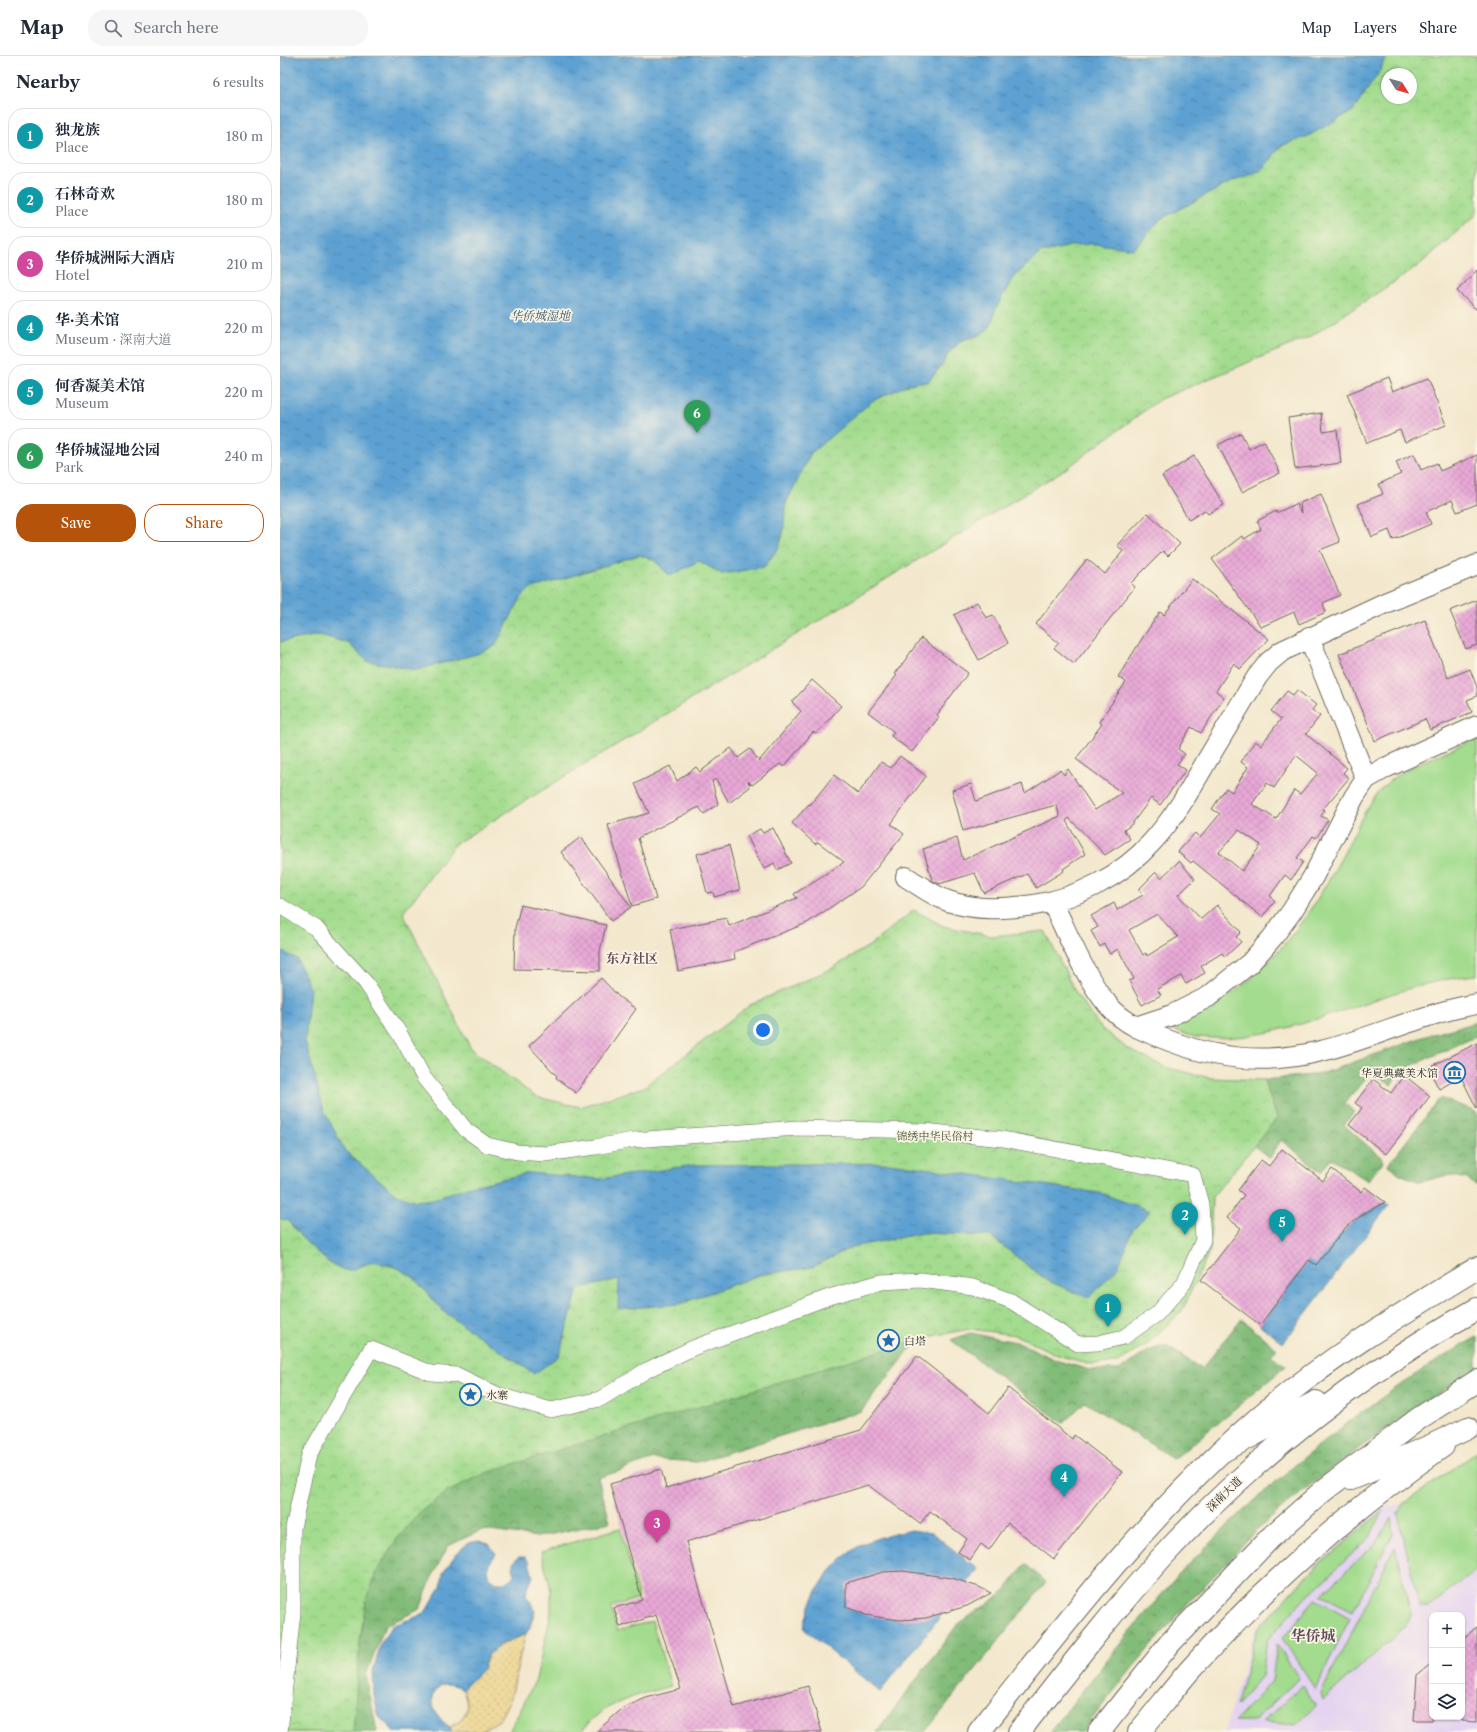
<!DOCTYPE html>
<html lang="en">
<head>
<meta charset="utf-8">
<style>
  body { margin:0; font-family:"Libre Caslon Text","Noto Serif SC",serif; background:#f6f6f7; color:#1f2937 }
  .controls { position:absolute; right:12px; bottom:12px; display:grid; overflow:hidden; border-radius:8px; box-shadow:0 1px 3px #0004 }
  .controls button { width:36px; height:36px; display:grid; place-items:center; padding:0; border:0; border-bottom:1px solid #e0e1e3; background:#fff; color:#1f2937; font:20px sans-serif }
  .compass { position:absolute; left:1101px; top:12px; width:36px; height:36px; border-radius:50%; background:#fff; box-shadow:0 1px 3px #0004; rotate:127deg }
  .you { position:absolute; left:483px; top:974px; width:14px; height:14px; margin:-10px; border:3px solid #fff; border-radius:50%; background:#1a73e8; box-shadow:0 0 0 6px #1a73e833 }
  .badge { display:grid; place-items:center; width:26px; height:26px; border-radius:50%; background:#b45309; color:#fff; font-size:13px; font-weight:700 }
  .pin { position:absolute; translate:-50% -33px; filter:drop-shadow(0 1px 2px #0008) }
  .pin::after { content:''; position:absolute; top:21px; width:14px; height:12px; background:inherit; clip-path:polygon(0 0,100% 0,50% 100%) }
  .list { margin:0; padding:0; list-style:none }
  h2 { display:flex; justify-content:space-between; align-items:center; height:52px; margin:0; padding:0 16px; font-size:17px }
  h2 small { font-size:13px; font-weight:400; color:#747a83 }
  .list li { display:grid; grid-template-columns:26px 1fr auto; gap:12px; align-items:center; box-sizing:border-box; height:56px; margin:0 8px 8px; padding:0 8px; border:1px solid #e0e1e3; border-radius:16px }
  .list b { display:block; font-size:15px; white-space:nowrap }
  .list p { margin:0; font-size:13px; white-space:nowrap; color:#747a83 }
  .list em { font-size:13px; font-style:normal; color:#747a83 }
  .actions { display:flex; gap:8px; padding:12px 16px }
  .actions a { flex:1; padding:9px 0; border:1px solid #b45309; border-radius:16px; text-align:center; font-size:14px; color:#b45309 }
  .actions .main { background:#b45309; color:#fff }
  .icon { flex:none; width:22px; height:22px; fill:none; stroke:currentColor; stroke-width:2; stroke-linecap:round; stroke-linejoin:round }
  .map { position:relative; flex:none; width:1197px; height:1676px; overflow:hidden }
  header { display:flex; align-items:center; gap:24px; box-sizing:border-box; height:56px; padding:0 20px; background:#fff; border-bottom:1px solid #e0e1e3 }
  header strong { font-size:19px }
  nav { display:flex; gap:22px; margin-inline-start:auto; font-size:14px }
  .search { width:280px; height:36px; background:#f6f6f7; display:flex; align-items:center; gap:10px; box-sizing:border-box; padding:0 14px; border-radius:16px; color:#747a83; font-size:15px }
  main { display:flex }
  aside { flex:1; background:#fff }
  .map>svg:first-child { display:block }
  .built { fill:#e4d3f1; fill-rule:evenodd }
  .green { fill:#a3dc8e; stroke:#607c55 }
  .forest { fill:url(#forest-crowns); stroke:#4f6c4a }
  .sand { fill:url(#sand-dots); stroke:#857b5d }
  .park { fill:url(#park-crowns); stroke:#607c55; fill-rule:evenodd }
  .water { fill:url(#water-ripples); stroke:#3c5e77 }
  .building { fill:url(#building-cross-hatch); fill-rule:evenodd }
  .lines { fill:none; stroke-linecap:round; stroke-linejoin:round }
  .pedestrian-casing { stroke:#67635a; stroke-width:16 }
  .minor-casing { stroke:#67635a; stroke-width:22 }
  .secondary-casing { stroke:#67635a; stroke-width:24 }
  .primary-casing { stroke:#67635a; stroke-width:24 }
  .pedestrian { stroke:#fff; stroke-width:15 }
  .minor { stroke:#fff; stroke-width:20 }
  .secondary { stroke:#fff; stroke-width:22 }
  .primary { stroke:#fff; stroke-width:22 }
  .labels { text-anchor:middle; dominant-baseline:central; stroke-width:3.5; stroke-linejoin:round; paint-order:stroke }
  .poi-label { font-size:11px; fill:#1c1c1c; stroke:#fcf5e5; text-anchor:start }
  .park-label { font-size:11px; fill:#44563e; stroke:#fcf5e5 }
  .street-label { font-size:11px; fill:#1c1c1c; stroke:#fcf5e5 }
  .water-label { font-size:12px; font-style:italic; fill:#39586e; stroke:#fcf5e5 }
  .quarter-label { font-size:13px; font-weight:bold; fill:#634d5d; stroke:#fcf5e5 }
  .district-label { font-size:15px; font-weight:bold; fill:#634d5d; stroke:#fcf5e5 }
</style>
</head>
<body>
<header>
<strong>Map</strong>
<div class="search"><svg class="icon" aria-label="search" viewBox="0 0 24 24"><circle cx="10" cy="10" r="6"/><path d="M15 15l6 6"/></svg>Search here</div>
<nav><a>Map</a><a>Layers</a><a>Share</a></nav>
</header>
<main>
<aside>
<h2>Nearby<small>6 results</small></h2>
<ul class="list">
<li><span class="badge" style="background:#0f9aa8">1</span><div><b>独龙族</b><p>Place</p></div><em>180 m</em></li>
<li><span class="badge" style="background:#0f9aa8">2</span><div><b>石林奇欢</b><p>Place</p></div><em>180 m</em></li>
<li><span class="badge" style="background:#d1479c">3</span><div><b>华侨城洲际大酒店</b><p>Hotel</p></div><em>210 m</em></li>
<li><span class="badge" style="background:#0f9aa8">4</span><div><b>华·美术馆</b><p>Museum · 深南大道</p></div><em>220 m</em></li>
<li><span class="badge" style="background:#0f9aa8">5</span><div><b>何香凝美术馆</b><p>Museum</p></div><em>220 m</em></li>
<li><span class="badge" style="background:#2e9e5b">6</span><div><b>华侨城湿地公园</b><p>Park</p></div><em>240 m</em></li>
</ul>
<div class="actions"><a class="main">Save</a><a>Share</a></div>
</aside>
<div class="map">
<svg width="1197" height="1676" viewBox="0 0 1197 1676">
  <defs>
    <pattern id="forest-crowns" width="20" height="18" patternUnits="userSpaceOnUse"><rect width="20" height="18" fill="#82bc79"/><path d="M2 6a3 3 0 1 1 6 0M12 15a3 3 0 1 1 6 0" fill="none" stroke="#6a9862"/></pattern>
    <pattern id="sand-dots" width="8" height="8" patternUnits="userSpaceOnUse"><rect width="8" height="8" fill="#eeda9e"/><path d="M2 2h.1M6 6h.1" fill="none" stroke="#ccba88" stroke-width="1.8" stroke-linecap="round"/></pattern>
    <pattern id="park-crowns" width="20" height="18" patternUnits="userSpaceOnUse"><rect width="20" height="18" fill="#a3dc8e"/><path d="M2 6a3 3 0 1 1 6 0M12 15a3 3 0 1 1 6 0" fill="none" stroke="#8cbc7a"/></pattern>
    <pattern id="water-ripples" width="26" height="14" patternUnits="userSpaceOnUse"><rect width="26" height="14" fill="#5da1d2"/><path d="M2 4q2-2 4 0t4 0M15 11q2-2 4 0t4 0" fill="none" stroke="#4c82aa"/></pattern>
    <pattern id="building-cross-hatch" width="8" height="8" patternUnits="userSpaceOnUse"><rect width="8" height="8" fill="#e8a8d7"/><path d="M0 0l8 8M0 8l8-8" fill="none" stroke="#c690b8"/></pattern>
  </defs>
  <rect width="100%" height="100%" fill="#fcf5e5"/>
  <filter id="ink" filterUnits="userSpaceOnUse"><feTurbulence type="fractalNoise" baseFrequency=".025" numOctaves="2"/><feDisplacementMap in="SourceGraphic" scale="8" xChannelSelector="R" yChannelSelector="G"/><feConvolveMatrix kernelMatrix="1 2 1 2 8 2 1 2 1" color-interpolation-filters="sRGB"/></filter>
  <filter id="wash" filterUnits="userSpaceOnUse"><feTurbulence type="fractalNoise" baseFrequency=".012" numOctaves="4" result="noise"/><feDisplacementMap in="SourceGraphic" scale="16" xChannelSelector="R" yChannelSelector="G"/><feGaussianBlur stdDeviation="0.9" result="paint"/><feColorMatrix in="noise" values="0 0 0 0 0 0 0 0 0 0 0 0 0 0 0 0 0 1.4 0 .05"/><feComposite in="paint" operator="in"/></filter>
  <g filter="url(#wash)">
    <rect width="100%" height="100%" fill="#f3e8cd"/>
    <path class="built" d="M1197,1396V1676H942L945,1673L975,1574L1025,1520L1102,1452L1123,1448ZM1152,1559H1182V1661H1152Z"/>
    <g class="green">
      <path d="M1197,682V919C1101,927 1012,991 915,981C906,979 895,974 886,971C903,963 922,957 938,947C992,913 1029,861 1059,806C1074,780 1084,750 1105,729C1124,710 1172,694 1197,682Z"/>
      <polygon points="1197,1396 1197,1513 1148,1552 1139,1550 1118,1458 1123,1448"/>
      <polygon points="1103,1454 1090,1481 1025,1542 987,1584 982,1620 956,1650 977,1574 1025,1521"/>
      <polygon points="1111,1462 1113,1478 1073,1555 1041,1539 1098,1485"/>
      <path d="M340,1472L359,1542L331,1551L337,1575L372,1565L391,1630C359,1639 322,1646 301,1676H229L256,1623L271,1558V1534L261,1496Z"/>
      <polygon points="1115,1491 1131,1558 1126,1570 1043,1644 1041,1637"/>
      <polygon points="1036,1543 1070,1562 1035,1633 1002,1582"/>
      <polygon points="997,1589 1019,1622 974,1665 955,1665 992,1625"/>
      <polygon points="1023,1629 1036,1650 1016,1669 982,1666"/>
    </g>
    <g class="forest">
      <polygon points="1197,966 1197,980 1122,1014 1111,1029 1091,1016 1065,1047 1074,1056 1064,1069 1104,1104 1088,1125 1051,1102 1041,1116 1001,1084 990,1102 974,1090 997,1062 984,1024 1041,1018 1146,980"/>
      <polygon points="1160,1042 1190,1053 1197,1058 1197,1130 1187,1123 1168,1119 1140,1126 1120,1118 1108,1109"/>
      <polygon points="0,1169 5,1170 46,1212 64,1220 88,1218 115,1225 145,1238 162,1258 254,1321 281,1302 300,1235 336,1226 336,1256 401,1251 479,1221 533,1213 573,1194 643,1180 709,1183 766,1228 810,1244 839,1214 878,1225 903,1181 927,1196 900,1254 864,1288 837,1304 812,1306 781,1297 736,1276 690,1270 641,1280 581,1355 417,1406 374,1403 318,1422 330,1466 257,1481 202,1474 168,1490 152,1521 140,1553 105,1570 86,1619 97,1676 3,1676 32,1525 58,1521 84,1398 113,1407 129,1275 60,1266 76,1293 24,1386 0,1369 0,1314 2,1313 31,1332 51,1305 11,1274 35,1229 0,1202"/>
      <polygon points="961,1263 997,1293 991,1299 1006,1310 894,1403 805,1346 783,1367 671,1284 690,1277 736,1286 778,1305 810,1314 840,1314 868,1295 885,1289 922,1313"/>
      <path d="M1197,1281V1312C1123,1361 1048,1410 983,1469C970,1481 959,1494 947,1506C895,1559 847,1617 802,1676H770C810,1625 851,1573 894,1524C906,1511 920,1498 932,1485C1009,1409 1103,1334 1197,1281Z"/>
      <polygon points="745,1508 766,1526 645,1676 597,1676 677,1569 723,1537"/>
    </g>
    <path class="sand" d="M246,1578L240,1599L231,1642L219,1664L201,1676H172L170,1671C188,1660 190,1653 183,1633L203,1613L208,1599L220,1588Z"/>
    <path class="park" d="M0,0H1197V158L1137,211L1030,281L880,343L787,412L175,788L123,857L191,993L256,1041L300,1051L364,1031L470,949L551,913L592,888L634,854L663,870L711,880L765,875L798,941L822,973L848,993L884,1011L930,1022L984,1024L997,1062L932,1141L930,1194L902,1255L865,1290L837,1307L811,1308L780,1300L735,1279L690,1273L642,1282L208,1416L165,1437L139,1457L117,1483L98,1513L86,1545L80,1584L73,1676H0ZM1107,18H1131V42H1107Z"/>
    <g class="water">
      <polygon points="0,0 1106,0 1100,15 1073,55 1028,80 1001,90 983,113 973,119 953,125 881,163 854,193 818,188 795,189 760,197 732,223 715,254 711,270 700,279 682,284 668,298 662,309 648,326 637,326 625,330 592,345 531,397 506,447 503,478 499,491 484,511 442,518 419,505 390,520 374,504 359,499 250,533 241,542 215,590 197,598 136,614 87,605 68,587 40,579 0,586"/>
      <polygon points="0,894 17,903 30,933 25,985 44,1055 65,1095 116,1138 136,1145 153,1143 187,1131 249,1117 320,1123 415,1109 609,1107 820,1137 870,1155 853,1173 838,1211 809,1242 768,1225 710,1180 643,1177 572,1191 533,1211 479,1219 400,1248 338,1253 339,1223 298,1233 279,1300 254,1318 164,1256 133,1221 118,1212 93,1205 72,1214 64,1214 48,1206 24,1184 7,1164 0,1163"/>
      <polygon points="1105,1146 1109,1149 1003,1287 980,1269 1029,1204 1059,1180 1076,1163"/>
      <path d="M631,1474L652,1477L698,1513L600,1636L524,1573C528,1541 552,1505 581,1489C596,1481 615,1478 631,1474Z"/>
      <path d="M199,1485L209,1488L216,1498L208,1510V1520L216,1527H226L234,1519L233,1507L238,1501H245L249,1506L253,1521L247,1532L246,1540L252,1546L255,1555L250,1571L246,1578L220,1589L208,1599L203,1613L183,1633C152,1615 140,1652 170,1671L172,1676H115L99,1661L94,1640L93,1615L101,1587L112,1570L144,1558L161,1531L163,1517L176,1498L188,1487Z"/>
    </g>
    <g id="blocks">
      <g class="building">
        <polygon points="1197,214 1197,254 1177,235"/>
        <polygon points="1107,322 1112,336 1147,322 1166,369 1125,386 1120,374 1087,387 1067,338"/>
        <polygon points="1041,357 1043,376 1057,374 1061,407 1015,413 1008,362"/>
        <polygon points="961,377 969,393 984,385 1000,417 962,436 938,389"/>
        <polygon points="1134,398 1141,414 1157,407 1160,415 1197,399 1197,448 1177,456 1172,444 1146,456 1151,468 1113,484 1109,474 1092,481 1078,448 1103,438 1099,428 1121,418 1116,406"/>
        <polygon points="914,400 944,449 928,458 925,454 909,464 882,420"/>
        <polygon points="1041,438 1060,486 1040,494 1060,539 1043,547 1046,556 1019,568 1014,556 981,571 932,503 962,480 964,483 981,473 977,465 996,455 996,457 1016,448 1021,457 1020,447"/>
        <polygon points="868,457 900,488 888,500 883,495 851,527 855,531 794,608 774,592 779,587 756,568 807,503 825,518 843,495 837,489"/>
        <polygon points="912,523 989,583 960,613 954,607 936,635 944,641 921,677 911,671 898,693 905,698 897,708 906,714 880,749 871,742 851,769 844,774 850,783 825,799 789,762 786,765 805,798 783,813 784,815 756,832 747,818 704,837 695,817 659,828 652,824 643,793 677,782 683,804 780,760 776,749 683,775 672,734 691,728 696,745 742,728 745,737 780,714 784,719 788,713 815,754 842,737 796,703 822,668 819,666 846,626 838,621 863,581 880,556 884,559"/>
        <polygon points="1197,544 1197,589 1186,593 1170,555"/>
        <polygon points="697,546 706,562 713,559 728,587 699,604 674,559"/>
        <polygon points="1145,564 1168,622 1190,613 1197,631 1197,640 1187,644 1192,656 1150,674 1145,663 1095,685 1059,598"/>
        <polygon points="641,582 688,617 657,659 659,661 632,696 611,680 614,676 588,656 617,619 615,618"/>
        <polygon points="532,624 561,650 536,678 533,676 504,711 500,708 472,729 468,725 470,731 449,747 436,723 432,725 438,748 424,758 419,751 358,782 376,843 352,850 328,769 369,757 355,728 390,710 397,725 416,711 420,716 451,692 458,702 470,693 479,705 521,655 512,646"/>
        <path d="M1017,634L1036,649L1032,654L1040,660L1026,678L1067,712L1063,717L1069,722L1043,753L1045,754L1041,760L1048,764L1036,782L1033,780L1017,802L1023,806L1011,824L1005,819L990,840L995,845L982,861L913,805L911,807L898,796L915,777L920,782L940,758L932,753L946,732L952,736L968,711L961,706L975,685L981,689L1001,663L991,655L1007,635L1013,639ZM1016,699L1038,717L1020,738L1014,734L996,763L972,748L987,727L994,732ZM959,774L981,789L962,815L939,796Z"/>
        <polygon points="620,700 646,720 611,768 624,778 581,831 527,867 454,896 455,903 398,915 390,873 447,862 449,870 517,842 514,838 564,806 538,786 535,788 512,767 529,748 530,749 554,719 578,738 601,706 611,712"/>
        <polygon points="493,772 511,807 497,814 494,807 484,813 467,780 480,773 483,777"/>
        <polygon points="301,781 351,851 331,865 281,796"/>
        <polygon points="449,789 460,834 434,841 433,836 427,837 417,798"/>
        <path d="M899,805L915,823L898,839L921,863L937,849L961,876L956,881L961,886L945,901L942,897L921,910L925,917L906,928L901,920L877,933L881,939L862,949L849,925L854,923L838,893L830,898L824,888L820,891L811,875L818,871L811,860L834,847L837,854L863,839L858,834L876,816L881,822ZM877,858L898,881L867,900L866,897L863,899L849,874Z"/>
        <polygon points="241,849 326,869 320,895 320,915 234,913 235,872"/>
        <polygon points="321,922 339,941 356,953 296,1037 276,1022 277,1020 249,990"/>
        <polygon points="1197,987 1197,1053 1181,1021 1159,1033 1148,1012"/>
        <polygon points="1124,1019 1150,1040 1106,1098 1069,1069 1082,1052 1075,1047 1093,1023 1111,1037"/>
        <polygon points="1002,1093 1043,1125 1052,1113 1081,1136 1085,1131 1105,1146 1085,1157 1066,1171 1036,1209 1029,1204 980,1269 921,1224 961,1172 947,1162 964,1139 958,1134 981,1104 989,1110"/>
        <polygon points="637,1300 709,1357 728,1332 792,1383 794,1379 842,1416 774,1503 728,1467 709,1494 701,1488 690,1504 678,1496 687,1483 650,1455 640,1468 588,1429 406,1486 454,1651 528,1630 542,1676 316,1676 343,1652 366,1642 401,1633 376,1559 340,1571 334,1552 362,1544 330,1428 381,1413 386,1432 581,1374"/>
        <polygon points="623,1515 672,1522 699,1531 711,1537 687,1550 646,1562 621,1564 604,1562 586,1559 566,1551 566,1527 603,1516"/>
        <polygon points="1197,1571 1197,1666 1182,1665 1182,1583"/>
        <polygon points="1152,1607 1152,1664 1134,1664 1137,1619"/>
      </g>
    </g>
  </g>
  <g filter="url(#ink)">
    <use href="#blocks" fill-opacity="0" stroke="#67635a" stroke-width="1"/>
    <g class="lines">
      <defs>
        <polyline id="pedestrian" points="0,850 36,872 86,927 120,978 144,1022 186,1074 207,1089 237,1096 266,1098 315,1091 353,1084 518,1072 644,1075 723,1083 913,1119 921,1148 923,1184 904,1227 877,1258 844,1281 818,1287 798,1288 731,1245 693,1231 641,1224 601,1226 549,1241 413,1292 367,1314 320,1343 271,1354 218,1339 177,1319 151,1317 91,1293 29,1399 13,1472 13,1557 0,1676"/>
        <g id="minor">
          <polyline points="1029,581 1086,723"/>
          <path d="M626,821C639,829 653,840 668,845C696,855 725,853 754,849C798,842 842,820 872,786C894,762 910,734 926,706C943,678 960,649 977,621L989,606L1002,595L1105,547L1197,509"/>
          <path d="M772,846C788,878 805,922 828,949C844,968 868,977 890,985C939,1004 990,1008 1041,995C1094,982 1143,957 1197,948"/>
          <polyline points="856,971 892,959 928,941 970,907 992,882 1012,855 1033,821 1074,741 1086,723 1105,712 1197,670"/>
        </g>
        <g id="secondary">
          <path d="M699,1676C785,1567 871,1456 976,1364C1043,1305 1121,1258 1197,1212"/>
          <path d="M859,1676C876,1656 892,1635 909,1615C985,1530 1070,1455 1163,1390"/>
        </g>
        <g id="primary">
          <polyline points="941,1396 1036,1346"/>
          <polyline points="1071,1423 1148,1391 1188,1372"/>
          <path d="M739,1676C786,1616 832,1556 883,1500C974,1401 1080,1318 1197,1253"/>
          <polyline points="819,1676 890,1587 990,1482 1043,1435 1138,1363 1197,1325"/>
        </g>
      </defs>
      <use href="#pedestrian" class="pedestrian-casing"/>
      <use href="#minor" class="minor-casing"/>
      <use href="#secondary" class="secondary-casing"/>
      <use href="#primary" class="primary-casing"/>
      <use href="#pedestrian" class="pedestrian"/>
      <use href="#minor" class="minor"/>
      <use href="#secondary" class="secondary"/>
      <use href="#primary" class="primary"/>
    </g>
  </g>
  <defs>
    <symbol id="museum-ring" viewBox="-11 -11 22 22"><circle r="9.5" fill="#fcf5e5" stroke="#1f6fb2" stroke-width="1.5"/><path d="M0-6L6-3V-2H-6V-3ZM-5-1h2V3h-2ZM-1-1h2V3h-2ZM3-1h2V3H3ZM-6 4H6V6H-6Z" fill="#1f6fb2"/></symbol>
    <symbol id="sight-ring" viewBox="-11 -11 22 22"><circle r="9.5" fill="#fcf5e5" stroke="#1f6fb2" stroke-width="1.5"/><path d="M0-6L1.8-2.2L6-1.7L2.9 1.2L3.7 5.4L0 3.3L-3.7 5.4L-2.9 1.2L-6-1.7L-1.8-2.2Z" fill="#1f6fb2"/></symbol>
  </defs>
  <g fill-rule="evenodd">
    <use href="#museum-ring" x="1162" y="1004" width="25" height="25"/>
    <use href="#sight-ring" x="596" y="1272" width="25" height="25"/>
    <use href="#sight-ring" x="178" y="1326" width="25" height="25"/>
  </g>
  <g class="labels">
    <g class="poi-label">
      <text x="1158" y="1017" text-anchor="end">华夏典藏美术馆</text>
      <text x="624" y="1285">白塔</text>
      <text x="206" y="1339">水寨</text>
    </g>
    <g class="park-label">
      <text x="655" y="1080">锦绣中华民俗村</text>
    </g>
    <g class="street-label">
      <text transform="translate(944 1438) rotate(-44)">深南大道</text>
    </g>
    <g class="water-label">
      <text x="260" y="259">华侨城湿地</text>
    </g>
    <g class="quarter-label">
      <text x="352" y="902">东方社区</text>
    </g>
    <g class="district-label">
      <text x="1033" y="1579">华侨城</text>
    </g>
  </g>
</svg>
<div class="controls">
<button>+</button>
<button>−</button>
<button><svg class="icon" aria-label="layers" viewBox="0 0 24 24"><path d="M12 4l9 5-9 5-9-5zM3 14l9 5 9-5"/></svg></button>
</div>
<svg class="compass" viewBox="-18 -18 36 36"><path d="M0-13l5 13h-10z" fill="#e53935"/><path d="M0 13l5-13h-10z" fill="#747a83"/></svg>
<div class="you"></div>
<div class="pin badge" style="left:828px;top:1271px;background:#0f9aa8">1</div>
<div class="pin badge" style="left:905px;top:1179px;background:#0f9aa8">2</div>
<div class="pin badge" style="left:377px;top:1487px;background:#d1479c">3</div>
<div class="pin badge" style="left:784px;top:1441px;background:#0f9aa8">4</div>
<div class="pin badge" style="left:1002px;top:1186px;background:#0f9aa8">5</div>
<div class="pin badge" style="left:417px;top:377px;background:#2e9e5b">6</div>
</div>
</main>
</body>
</html>
